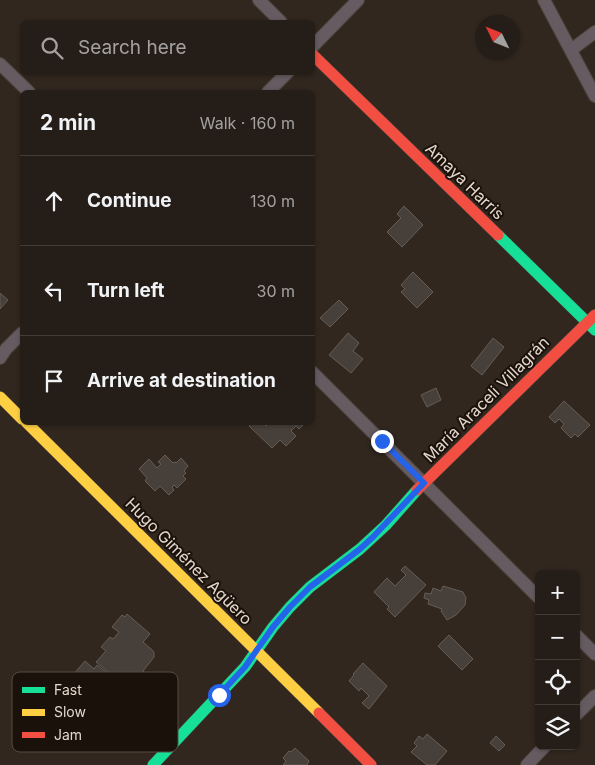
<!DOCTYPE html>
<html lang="en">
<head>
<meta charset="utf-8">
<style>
  body { margin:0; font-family:Inter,sans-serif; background:#2d2620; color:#f1f3f6 }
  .controls { position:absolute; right:15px; bottom:15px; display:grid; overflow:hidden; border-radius:8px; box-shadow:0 1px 4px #0004 }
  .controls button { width:45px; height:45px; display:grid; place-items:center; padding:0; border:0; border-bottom:1px solid #423b36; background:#251d17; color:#f1f3f6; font:25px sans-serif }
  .compass { position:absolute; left:475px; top:15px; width:45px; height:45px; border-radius:50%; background:#251d17; box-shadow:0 1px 4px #0004; rotate:313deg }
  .stop { position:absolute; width:15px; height:15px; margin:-11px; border:4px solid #2563eb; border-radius:50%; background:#fff }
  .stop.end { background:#2563eb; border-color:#fff; box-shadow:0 1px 5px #0008 }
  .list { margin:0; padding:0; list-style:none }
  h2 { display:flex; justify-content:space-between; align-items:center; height:65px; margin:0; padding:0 20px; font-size:21px }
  h2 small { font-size:16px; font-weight:400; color:#a3a2a1 }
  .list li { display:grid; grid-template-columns:32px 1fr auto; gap:15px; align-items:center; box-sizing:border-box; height:90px; padding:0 20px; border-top:1px solid #423b36 }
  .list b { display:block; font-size:19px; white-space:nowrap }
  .list em { font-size:16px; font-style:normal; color:#a3a2a1 }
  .icon { flex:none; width:28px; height:28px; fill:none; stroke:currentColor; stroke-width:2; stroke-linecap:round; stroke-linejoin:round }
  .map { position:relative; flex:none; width:595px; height:765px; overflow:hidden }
  .search { position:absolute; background:#251d17; box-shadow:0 1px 4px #0004; left:20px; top:20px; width:295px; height:55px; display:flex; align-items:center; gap:12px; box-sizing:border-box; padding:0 18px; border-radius:8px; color:#a3a2a1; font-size:19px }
  .panel { position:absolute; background:#251d17; box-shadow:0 1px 4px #0004; left:20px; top:90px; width:295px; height:335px; border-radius:8px }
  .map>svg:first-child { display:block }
  .building { fill:#473f39; stroke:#665d56 }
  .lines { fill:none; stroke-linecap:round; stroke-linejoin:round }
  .street-casing { stroke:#4c433d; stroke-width:14 }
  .fast-casing { stroke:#4c433d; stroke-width:12 }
  .slow-casing { stroke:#4c433d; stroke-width:12 }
  .jam-casing { stroke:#4c433d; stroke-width:12 }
  .street { stroke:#665b60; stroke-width:12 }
  .fast { stroke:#16e098; stroke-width:11 }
  .slow { stroke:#ffcf43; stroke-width:11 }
  .jam { stroke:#f24e42; stroke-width:11 }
  .route { stroke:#2563eb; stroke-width:6 }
  .labels { text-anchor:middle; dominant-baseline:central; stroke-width:4; stroke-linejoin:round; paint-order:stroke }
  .street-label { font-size:16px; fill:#e4d7cd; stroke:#19110a }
  .key { fill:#19110a; stroke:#564c44; stroke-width:1 }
  .key-label { font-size:14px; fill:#e4d7cd }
</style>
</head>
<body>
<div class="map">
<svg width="595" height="765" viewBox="0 0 595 765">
  <rect width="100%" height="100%" fill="#31271f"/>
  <g class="building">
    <polygon points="404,206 423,225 402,247 387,232 401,218 397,214"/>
    <polygon points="413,272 433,292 417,308 401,292 405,289 401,285"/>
    <polygon points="0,293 8,300 0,309"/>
    <polygon points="339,300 348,309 330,327 320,318"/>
    <polygon points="348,333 359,343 353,351 363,359 351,373 329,355"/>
    <polygon points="493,338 504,347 482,375 471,366"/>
    <polygon points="436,388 441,400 427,407 421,395"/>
    <polygon points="564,401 590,425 578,437 575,434 571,438 561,428 564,424 559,419 555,423 549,417"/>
    <polygon points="253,422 262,422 266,426 269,422 302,422 304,424 299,429 296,426 291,431 296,436 286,446 280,440 272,448 249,426"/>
    <polygon points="165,455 173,463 175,462 176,463 181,458 188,466 184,471 186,473 183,476 186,479 177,488 174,485 172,487 174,490 169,495 160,486 155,491 145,481 147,478 139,469 149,459 157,468 161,464 158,462"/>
    <polygon points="405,566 426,585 395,617 387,609 389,607 374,592 387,578 395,586 406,575 401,570"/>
    <polygon points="443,586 463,592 466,598 465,605 456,615 447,620 441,611 442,609 428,604 429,600 424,598 425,593 431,594 433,588 441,591"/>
    <polygon points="127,614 150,634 143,642 151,649 154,652 154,657 143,671 151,677 131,700 123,693 115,702 106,694 104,696 98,691 112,675 96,662 106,651 101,647 110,637 113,639 119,632 112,627 122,615 125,617"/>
    <polygon points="449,635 473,659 462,670 438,646"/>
    <polygon points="85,661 94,669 97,665 106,672 91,691 72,676"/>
    <polygon points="363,663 387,686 369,709 362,703 369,696 361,688 359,691 349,681 354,675 353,674"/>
    <polygon points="427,734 447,751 435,765 427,765 411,752 417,746 414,743 419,736 423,739"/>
    <polygon points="496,736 505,745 499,751 490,743"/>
    <polygon points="295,748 309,761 307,765 283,765 286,761 283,758 289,751 291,752"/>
  </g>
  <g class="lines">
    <defs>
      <g id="street">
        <polyline points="259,0 281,22"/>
        <polyline points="544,0 595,96"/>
        <polyline points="312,47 358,0"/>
        <polyline points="571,50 595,32"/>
        <polyline points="0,64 29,92"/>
        <polyline points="268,92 288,72"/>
        <polyline points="0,358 6,349 22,333"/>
        <polyline points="312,372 539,598"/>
        <polyline points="576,635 595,654"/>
        <polyline points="576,715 595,696"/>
        <polyline points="527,765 545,746"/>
      </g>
      <g id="fast">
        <polyline points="498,235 595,330"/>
        <polyline points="153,765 245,667 273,627 290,607 310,587 360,549 386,525 417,490"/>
      </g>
      <g id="slow">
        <polyline points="0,397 22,419"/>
        <polyline points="26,422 319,713"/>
      </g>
      <g id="jam">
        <polyline points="312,54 498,235"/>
        <polyline points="417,490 595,315"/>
        <polyline points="319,713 371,765"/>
      </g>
    </defs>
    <use href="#street" class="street-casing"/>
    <use href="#fast" class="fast-casing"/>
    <use href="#slow" class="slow-casing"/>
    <use href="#jam" class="jam-casing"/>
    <use href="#street" class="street"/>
    <use href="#fast" class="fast"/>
    <use href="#slow" class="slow"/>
    <use href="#jam" class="jam"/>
  </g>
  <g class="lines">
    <polyline class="route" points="219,695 245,667 273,627 290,607 310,587 360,549 373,537 424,483 382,441"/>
  </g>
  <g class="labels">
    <g class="street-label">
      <text transform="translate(465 181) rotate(44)">Amaya Harris</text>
      <text transform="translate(486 399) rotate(-45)">María Araceli Villagrán</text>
      <text transform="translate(189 561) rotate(45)">Hugo Giménez Agüero</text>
    </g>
  </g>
  <rect x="12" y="672" width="166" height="80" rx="8" class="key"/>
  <rect x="22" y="687" width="23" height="6" fill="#16e098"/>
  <rect x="22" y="709" width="23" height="7" fill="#ffcf43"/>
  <rect x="22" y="732" width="23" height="6" fill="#f24e42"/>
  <g class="key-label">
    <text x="54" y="695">Fast</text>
    <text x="54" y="717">Slow</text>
    <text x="54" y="740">Jam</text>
  </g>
</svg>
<div class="controls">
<button>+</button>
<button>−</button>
<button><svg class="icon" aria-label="locate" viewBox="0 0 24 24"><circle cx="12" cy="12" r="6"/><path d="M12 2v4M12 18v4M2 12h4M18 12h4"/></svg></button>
<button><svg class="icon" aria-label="layers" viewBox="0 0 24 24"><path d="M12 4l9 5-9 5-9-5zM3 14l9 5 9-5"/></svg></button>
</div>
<svg class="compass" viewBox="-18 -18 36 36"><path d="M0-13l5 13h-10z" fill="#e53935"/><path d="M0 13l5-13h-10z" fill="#a3a2a1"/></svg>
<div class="stop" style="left:219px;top:695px"></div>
<div class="stop end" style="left:382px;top:441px"></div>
<div class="search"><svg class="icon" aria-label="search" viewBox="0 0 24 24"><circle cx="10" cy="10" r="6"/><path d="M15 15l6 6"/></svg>Search here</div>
<section class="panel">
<h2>2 min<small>Walk · 160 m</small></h2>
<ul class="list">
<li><svg class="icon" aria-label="ahead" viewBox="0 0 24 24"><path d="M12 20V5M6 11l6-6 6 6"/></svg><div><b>Continue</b></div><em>130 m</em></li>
<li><svg class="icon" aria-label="left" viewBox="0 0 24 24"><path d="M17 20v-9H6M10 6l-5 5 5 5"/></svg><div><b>Turn left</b></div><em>30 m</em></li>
<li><svg class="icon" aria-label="arrive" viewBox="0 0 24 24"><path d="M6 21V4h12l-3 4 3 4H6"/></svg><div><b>Arrive at destination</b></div></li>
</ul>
</section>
</div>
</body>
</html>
